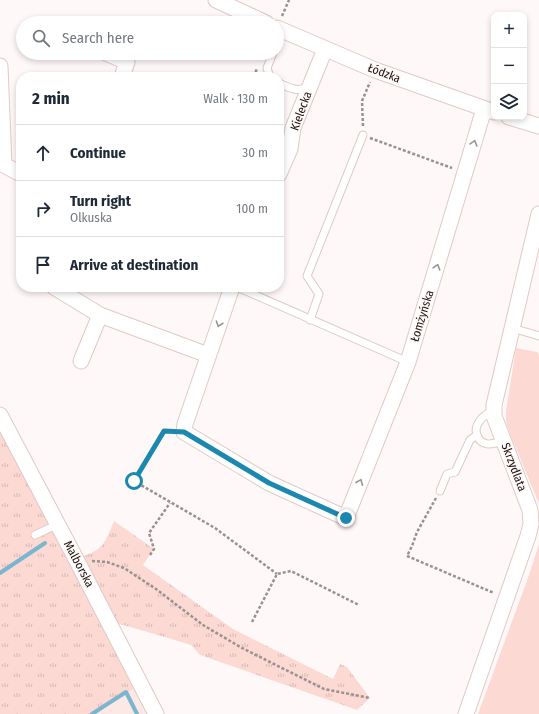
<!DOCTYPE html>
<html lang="en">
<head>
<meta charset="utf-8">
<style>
  body { margin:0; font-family:"Fira Sans Condensed",sans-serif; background:#f6f6f7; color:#1f2937 }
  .controls { position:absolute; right:12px; top:12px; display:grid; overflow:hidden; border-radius:8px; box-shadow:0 2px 6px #0003 }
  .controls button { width:36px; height:36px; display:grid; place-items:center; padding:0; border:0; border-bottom:1px solid #e0e1e3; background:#fff; color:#1f2937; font:20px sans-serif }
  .stop { position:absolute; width:12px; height:12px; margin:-9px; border:3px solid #1c88af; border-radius:50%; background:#fff }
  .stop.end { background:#1c88af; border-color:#fff; box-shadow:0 1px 4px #0008 }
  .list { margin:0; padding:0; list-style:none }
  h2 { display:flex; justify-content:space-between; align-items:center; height:52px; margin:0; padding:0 16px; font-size:17px }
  h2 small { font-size:13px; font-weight:400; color:#747a83 }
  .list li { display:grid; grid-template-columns:26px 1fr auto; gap:12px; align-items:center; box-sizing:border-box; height:56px; padding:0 16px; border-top:1px solid #e0e1e3 }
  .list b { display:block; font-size:15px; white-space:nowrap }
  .list p { margin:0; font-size:13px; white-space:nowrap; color:#747a83 }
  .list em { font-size:13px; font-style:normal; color:#747a83 }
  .icon { flex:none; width:22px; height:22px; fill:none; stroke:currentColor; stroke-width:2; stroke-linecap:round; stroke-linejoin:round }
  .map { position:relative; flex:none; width:539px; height:714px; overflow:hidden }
  .search { position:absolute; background:#fff; box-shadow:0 2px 6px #0003; left:16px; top:16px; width:268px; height:44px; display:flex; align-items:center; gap:10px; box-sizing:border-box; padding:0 14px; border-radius:22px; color:#747a83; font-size:15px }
  .panel { position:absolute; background:#fff; box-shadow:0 2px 6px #0003; left:16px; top:72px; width:268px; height:220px; border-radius:16px }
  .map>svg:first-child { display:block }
  .built { fill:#fce8e5 }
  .grass { fill:url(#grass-tufts) }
  .garden { fill:#fcd9d3 }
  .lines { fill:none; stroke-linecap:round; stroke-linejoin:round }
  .stream { stroke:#7bb5cf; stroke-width:4 }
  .service-casing { stroke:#e1c9c5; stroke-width:9 }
  .minor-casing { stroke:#e1c9c5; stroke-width:17 }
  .path { stroke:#989291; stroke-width:2.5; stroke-dasharray:3 2; stroke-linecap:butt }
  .service { stroke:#fff; stroke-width:7 }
  .minor { stroke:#fff; stroke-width:15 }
  .oneway { stroke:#989594 }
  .route { stroke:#1c88af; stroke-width:5 }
  .labels { text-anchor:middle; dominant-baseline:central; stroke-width:3.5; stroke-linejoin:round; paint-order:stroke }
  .street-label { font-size:12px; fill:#1b1312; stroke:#fef9f8 }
</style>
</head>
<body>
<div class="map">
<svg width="539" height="714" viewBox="0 0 539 714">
  <defs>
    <pattern id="grass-tufts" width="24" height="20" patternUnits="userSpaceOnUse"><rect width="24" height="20" fill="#fcd9d3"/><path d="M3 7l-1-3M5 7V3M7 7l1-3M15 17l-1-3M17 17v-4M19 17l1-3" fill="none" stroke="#d7b9b4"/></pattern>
  </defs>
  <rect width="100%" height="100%" fill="#fef9f8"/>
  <polygon class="built" points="136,687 150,714 95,714"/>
  <g class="grass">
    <polygon points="0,428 136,687 95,714 0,714"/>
    <path d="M114,521L154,549L143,565L233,629L333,679L340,664L347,667L370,698L357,710L200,655L191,645L158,635L116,623L83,556C104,550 106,540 114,521Z"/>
  </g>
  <g class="garden">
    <polygon points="516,348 537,352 539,354 539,504 511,436 506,422 506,411"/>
    <polygon points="539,544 539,714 478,714 529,575"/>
  </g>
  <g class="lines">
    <g class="stream">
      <polyline points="0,573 45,543"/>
      <polyline points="92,714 126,692 137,714"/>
    </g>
    <defs>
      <g id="service">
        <polyline points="277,45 283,31"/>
        <polyline points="270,77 267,68 273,53"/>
        <path d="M279,83C289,88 299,93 309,86"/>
        <polyline points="237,287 408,362"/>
        <polyline points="310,320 319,294 307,276 363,135"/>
        <polyline points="512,328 539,336"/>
        <path d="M494,410C488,413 482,417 479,422C473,430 477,443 488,444C493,444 499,442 504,441"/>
        <polyline points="440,491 447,474 455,472 470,440 477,435"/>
        <polyline points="35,535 58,524"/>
      </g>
      <g id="minor">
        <polyline points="216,0 266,23"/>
        <polyline points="277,28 375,70 494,112"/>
        <polyline points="106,53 127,62 122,77"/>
        <polyline points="0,66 4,165 21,174"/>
        <polyline points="509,117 539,126"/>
        <polyline points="279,174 290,149 293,128 325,49"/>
        <polyline points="54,287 100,315 208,355"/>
        <polyline points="232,287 185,424 184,432 269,483 346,518 408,362 484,109"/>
        <polyline points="81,361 100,315"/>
        <polyline points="0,415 77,561 156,714"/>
        <polyline points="466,714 528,536 531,524 530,510 494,416 494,405 539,214"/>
      </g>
    </defs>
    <use href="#service" class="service-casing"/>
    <use href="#minor" class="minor-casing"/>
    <g class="path">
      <polyline points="282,16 289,0"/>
      <polyline points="256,77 255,74 257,68"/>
      <polyline points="363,126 362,101 370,82"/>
      <polyline points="370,138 452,168"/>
      <polyline points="172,432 164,431 134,481 215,528 277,574"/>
      <polyline points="436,498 417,532 412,546 407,556 494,593"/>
      <polyline points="150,555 154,549 149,533 170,503"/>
      <polyline points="92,561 107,562 124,568 156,589 203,625 242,648 324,689 370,698"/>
      <polyline points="252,622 277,574 291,571 359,605"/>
    </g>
    <use href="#service" class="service"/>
    <use href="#minor" class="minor"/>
  </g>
  <defs><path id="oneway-chevron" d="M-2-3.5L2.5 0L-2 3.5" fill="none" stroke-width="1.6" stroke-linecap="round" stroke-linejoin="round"/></defs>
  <g class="oneway">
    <use href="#oneway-chevron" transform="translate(474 143) rotate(-74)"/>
    <use href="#oneway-chevron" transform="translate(437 267) rotate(-73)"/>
    <use href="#oneway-chevron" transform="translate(219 324) rotate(109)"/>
    <use href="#oneway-chevron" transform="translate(360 482) rotate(-68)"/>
  </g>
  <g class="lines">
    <polyline class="route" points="134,481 164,431 184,432 269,483 346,518"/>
  </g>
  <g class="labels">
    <g class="street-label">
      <text transform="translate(384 73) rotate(21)">Łódzka</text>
      <text transform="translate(301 111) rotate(-70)">Kielecka</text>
      <text transform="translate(422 316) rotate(-73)">Łomżyńska</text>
      <text transform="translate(514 467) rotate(69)">Skrzydlata</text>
      <text transform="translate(79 564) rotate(62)">Malborska</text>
    </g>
  </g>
</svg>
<div class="controls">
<button>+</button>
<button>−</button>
<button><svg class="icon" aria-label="layers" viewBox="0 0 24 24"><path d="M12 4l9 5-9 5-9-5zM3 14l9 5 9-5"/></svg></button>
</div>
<div class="stop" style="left:134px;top:481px"></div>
<div class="stop end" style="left:346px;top:518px"></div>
<div class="search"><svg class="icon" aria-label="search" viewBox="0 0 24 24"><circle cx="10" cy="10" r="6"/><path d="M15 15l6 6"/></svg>Search here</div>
<section class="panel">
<h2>2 min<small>Walk · 130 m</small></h2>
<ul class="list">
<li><svg class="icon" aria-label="ahead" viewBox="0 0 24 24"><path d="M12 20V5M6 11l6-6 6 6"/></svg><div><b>Continue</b></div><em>30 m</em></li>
<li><svg class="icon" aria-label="right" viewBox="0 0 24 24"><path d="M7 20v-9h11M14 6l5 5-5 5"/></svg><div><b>Turn right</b><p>Olkuska</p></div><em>100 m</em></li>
<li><svg class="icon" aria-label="arrive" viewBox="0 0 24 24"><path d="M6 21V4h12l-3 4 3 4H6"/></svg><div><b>Arrive at destination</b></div></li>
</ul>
</section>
</div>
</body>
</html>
